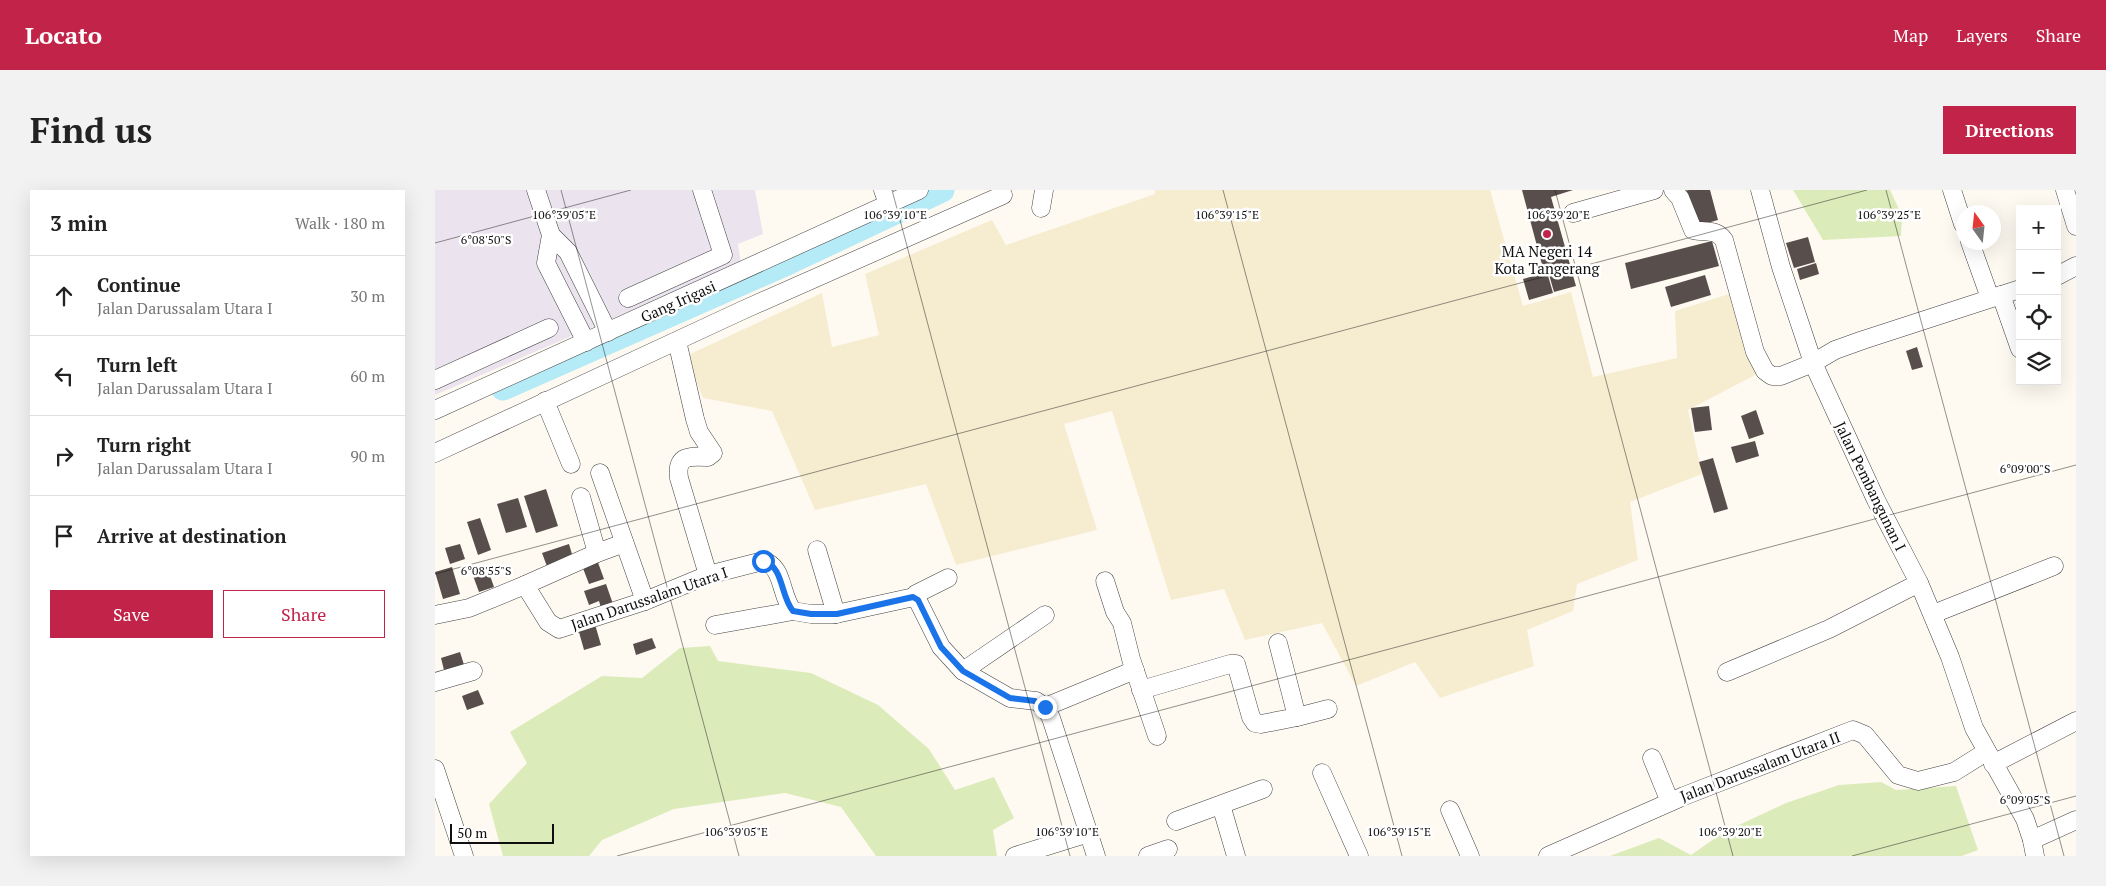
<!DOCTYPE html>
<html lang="en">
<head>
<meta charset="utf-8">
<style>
  body { margin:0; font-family:"PT Serif",serif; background:#f2f2f2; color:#222 }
  .controls { position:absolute; right:15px; top:15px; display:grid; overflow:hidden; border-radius:0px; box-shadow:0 5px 20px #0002 }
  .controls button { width:45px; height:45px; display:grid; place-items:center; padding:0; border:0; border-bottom:1px solid #e0e0e0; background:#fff; color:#222; font:25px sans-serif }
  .compass { position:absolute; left:1521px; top:15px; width:45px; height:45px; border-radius:50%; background:#fff; box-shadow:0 5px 20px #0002; rotate:345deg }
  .scale { position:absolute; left:15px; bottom:12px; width:104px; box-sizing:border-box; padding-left:5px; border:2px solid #0f0f0f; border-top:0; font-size:14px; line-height:18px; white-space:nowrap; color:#0f0f0f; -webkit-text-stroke:4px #fff; paint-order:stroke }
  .stop { position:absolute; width:15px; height:15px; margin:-11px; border:4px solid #1a73e8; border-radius:50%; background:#fff }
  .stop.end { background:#1a73e8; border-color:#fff; box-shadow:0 1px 5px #0008 }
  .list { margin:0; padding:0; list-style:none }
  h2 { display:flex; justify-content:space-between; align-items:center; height:65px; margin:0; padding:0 20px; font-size:21px }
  h2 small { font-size:16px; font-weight:400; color:#767676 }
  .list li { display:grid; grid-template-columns:32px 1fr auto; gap:15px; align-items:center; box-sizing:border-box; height:80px; padding:0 20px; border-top:1px solid #e0e0e0 }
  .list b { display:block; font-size:19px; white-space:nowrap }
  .list p { margin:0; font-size:16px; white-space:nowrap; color:#767676 }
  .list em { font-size:16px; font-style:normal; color:#767676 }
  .actions { display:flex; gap:10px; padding:15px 20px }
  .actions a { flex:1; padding:11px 0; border:1px solid #c22449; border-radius:0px; text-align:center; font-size:18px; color:#c22449 }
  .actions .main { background:#c22449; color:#fff }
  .icon { flex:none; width:28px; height:28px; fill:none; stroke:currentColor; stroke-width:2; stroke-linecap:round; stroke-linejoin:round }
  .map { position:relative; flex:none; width:1641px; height:666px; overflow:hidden; border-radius:0px }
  header { display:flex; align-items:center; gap:30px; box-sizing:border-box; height:70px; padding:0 25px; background:#c22449; color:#fff }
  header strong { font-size:24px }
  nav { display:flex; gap:28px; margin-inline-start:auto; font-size:18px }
  .intro { display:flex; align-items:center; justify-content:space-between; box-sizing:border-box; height:120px; padding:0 30px }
  h1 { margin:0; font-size:35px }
  .button { padding:12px 22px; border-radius:0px; background:#c22449; color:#fff; font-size:18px; font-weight:700 }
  main { display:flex; gap:30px; padding:0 30px }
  aside { flex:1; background:#fff; border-radius:0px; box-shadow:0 5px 20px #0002 }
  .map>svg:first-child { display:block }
  .industrial { fill:#ebe4ee }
  .farmland { fill:#f6ecd0 }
  .green { fill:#dcebba }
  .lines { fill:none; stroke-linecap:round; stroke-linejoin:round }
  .river { stroke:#b5ebf7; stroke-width:25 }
  .building { fill:#584e4b }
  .minor-casing { stroke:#424242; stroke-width:19 }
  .minor { stroke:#fff; stroke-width:18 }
  .route { stroke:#1a73e8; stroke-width:6 }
  .ticks { fill:none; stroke:#0f0f0f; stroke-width:1; stroke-opacity:0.45 }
  .poi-dot { fill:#c22449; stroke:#fff; stroke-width:2 }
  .labels { text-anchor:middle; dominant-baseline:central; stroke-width:5; stroke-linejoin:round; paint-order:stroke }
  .poi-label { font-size:15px; fill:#0f0f0f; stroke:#fff }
  .street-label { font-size:15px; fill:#0f0f0f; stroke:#fff }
  .ticks-label { font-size:12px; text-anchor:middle; fill:#0f0f0f; stroke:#fff; stroke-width:5; stroke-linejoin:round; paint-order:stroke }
</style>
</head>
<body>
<header>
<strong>Locato</strong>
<nav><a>Map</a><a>Layers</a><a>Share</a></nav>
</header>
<div class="intro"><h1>Find us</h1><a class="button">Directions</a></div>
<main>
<aside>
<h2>3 min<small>Walk · 180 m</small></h2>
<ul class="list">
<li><svg class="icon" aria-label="ahead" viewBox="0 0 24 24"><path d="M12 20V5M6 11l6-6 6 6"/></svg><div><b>Continue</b><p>Jalan Darussalam Utara I</p></div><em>30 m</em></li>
<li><svg class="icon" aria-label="left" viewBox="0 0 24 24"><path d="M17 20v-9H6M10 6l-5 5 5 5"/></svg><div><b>Turn left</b><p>Jalan Darussalam Utara I</p></div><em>60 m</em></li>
<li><svg class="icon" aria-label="right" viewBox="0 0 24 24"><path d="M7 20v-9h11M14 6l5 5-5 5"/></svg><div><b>Turn right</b><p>Jalan Darussalam Utara I</p></div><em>90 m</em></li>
<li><svg class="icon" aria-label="arrive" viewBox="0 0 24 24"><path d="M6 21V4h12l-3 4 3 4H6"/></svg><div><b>Arrive at destination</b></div></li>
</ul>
<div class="actions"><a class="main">Save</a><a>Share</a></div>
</aside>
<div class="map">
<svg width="1641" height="666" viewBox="0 0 1641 666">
  <rect width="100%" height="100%" fill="#fffaf1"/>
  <polygon class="industrial" points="0,0 320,0 328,44 303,54 306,73 0,205"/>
  <polygon class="farmland" points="720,0 1055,0 1088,116 1136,102 1158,187 1242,168 1240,121 1294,104 1322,184 1253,220 1267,284 1195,312 1203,370 1142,394 1138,421 1092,440 1099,476 1005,508 980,472 921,496 887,433 810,450 789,399 736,410 677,221 629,234 662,340 521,375 491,294 380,320 337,221 268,208 251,166 387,103 397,157 444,145 430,84 557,30 571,55 720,4"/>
  <g class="green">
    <polygon points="1358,0 1455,0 1467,26 1466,46 1388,50"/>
    <polygon points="275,456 283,471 376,483 443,515 494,559 520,600 559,587 579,628 558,640 562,666 441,666 406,617 350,603 239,619 167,650 154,666 68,666 54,614 92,573 75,542 167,486 207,488 245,458"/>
    <polygon points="1446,592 1461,600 1521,596 1543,660 1527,666 1175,666 1224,648 1256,665 1289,642 1351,613 1404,595"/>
  </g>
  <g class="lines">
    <polyline class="river" points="68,198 352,73 507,0"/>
  </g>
  <g class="building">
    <polygon points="1087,0 1138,0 1116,7 1141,96 1119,102 1113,81 1109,82"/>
    <polygon points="1254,0 1275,0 1283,30 1258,37 1248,1"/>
    <polygon points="1373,47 1380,72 1359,78 1351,53"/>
    <polygon points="1277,51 1284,76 1196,99 1190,73"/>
    <polygon points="1381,73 1384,84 1365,90 1362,79"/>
    <polygon points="1112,82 1118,103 1094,110 1088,89"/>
    <polygon points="1270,85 1276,105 1236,117 1230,97"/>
    <polygon points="1482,157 1488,177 1477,180 1471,161"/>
    <polygon points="1274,216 1277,240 1260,242 1256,218"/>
    <polygon points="1321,220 1329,244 1314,249 1306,226"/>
    <polygon points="1320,251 1324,266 1301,273 1296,257"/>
    <polygon points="1278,268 1293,319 1279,323 1264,272"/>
    <polygon points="111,299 123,336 101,343 89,306"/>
    <polygon points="83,308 92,337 71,343 62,314"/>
    <polygon points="45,328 56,360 43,365 32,332"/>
    <polygon points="25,354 30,369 15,374 10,358"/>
    <polygon points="134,354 139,371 113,379 107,363"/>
    <polygon points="161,367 169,389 154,394 146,373"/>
    <polygon points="17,377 25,404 8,409 0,382"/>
    <polygon points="52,377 59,397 44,402 37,383"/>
    <polygon points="171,394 178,414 166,418 164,411 154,415 149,401"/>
    <polygon points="159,431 166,455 149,460 142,435"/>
    <polygon points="217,448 221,458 201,465 198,454"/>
    <polygon points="25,462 30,478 10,484 6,468"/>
    <polygon points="43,500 49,514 32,520 27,506"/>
  </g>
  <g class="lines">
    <defs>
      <g id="minor">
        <polyline points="101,0 116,45 111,73 151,152"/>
        <polyline points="448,0 453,14"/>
        <path d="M1238,0L1245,8L1258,40C1270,43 1281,38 1289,50L1320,162L1330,181L1337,186H1346L1378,173L1400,160L1428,150L1585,99"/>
        <polyline points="1325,0 1346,77 1378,173 1441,310 1484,393 1515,467 1539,538 1590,629 1597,650 1600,666"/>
        <polyline points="1517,0 1528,34"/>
        <polyline points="1630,0 1641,36"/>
        <polyline points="606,18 609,0"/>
        <polyline points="1138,23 1219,0"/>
        <polyline points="116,45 133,62 173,142"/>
        <polyline points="1535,52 1555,108"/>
        <polyline points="1622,86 1641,76"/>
        <polyline points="1566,105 1585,159"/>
        <polyline points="193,108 288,65 267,0"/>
        <path d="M242,151L260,229L264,242L278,263L273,267C254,266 241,265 244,288L273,385"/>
        <polyline points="0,190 114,138"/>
        <polyline points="110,211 136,274"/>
        <polyline points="0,220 484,0"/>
        <polyline points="0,263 308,120 568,5"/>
        <polyline points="165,283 210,411"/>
        <polyline points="146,307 162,363"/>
        <polyline points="382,360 401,424"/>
        <polyline points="670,391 680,422 687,433 696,469 722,546"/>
        <polyline points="90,395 162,363 189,353"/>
        <polyline points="479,407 481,404 513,388"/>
        <polyline points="1498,424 1619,376"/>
        <path d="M0,425L34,418L90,395L113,432L124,439L210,411L273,385L328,371C349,376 345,406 358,421L376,424H401L479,407L483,411L506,457L528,481L575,508L601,511L610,517"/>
        <polyline points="280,435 358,421"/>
        <polyline points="528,481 610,425"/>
        <polyline points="1292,482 1394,439 1484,393"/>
        <polyline points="0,492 38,481"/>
        <polyline points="706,500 795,474 801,474 816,527 820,533 826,534 862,527 843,453"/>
        <polyline points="610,517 616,528 661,666"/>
        <polyline points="610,517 700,480"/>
        <polyline points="862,527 893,519"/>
        <polyline points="1217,568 1235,612"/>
        <polyline points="1558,574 1641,531"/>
        <polyline points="0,579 29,666"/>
        <polyline points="887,583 924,666"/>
        <polyline points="786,615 801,666"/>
        <polyline points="1015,620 1035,666"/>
        <polyline points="741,631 828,599"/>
        <polyline points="1597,650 1641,630"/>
        <polyline points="580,666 654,643"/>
        <polyline points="713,666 733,659"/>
        <polyline points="1113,666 1249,606 1418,540 1430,545 1463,585 1483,591 1519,582 1551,562"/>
      </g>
    </defs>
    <use href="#minor" class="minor-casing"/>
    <use href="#minor" class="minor"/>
  </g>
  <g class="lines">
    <path class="route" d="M328,371C349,376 345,406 358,421L376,424H402L478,407L483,410L506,457L528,481L575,508L600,511L610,517"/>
  </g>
  <path class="ticks" d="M126,0L304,666M457,0L635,666M788,0L967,666M1120,0L1298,666M1451,0L1629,666M0,53L196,0M0,384L1432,0M182,666L1641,275M1417,666L1641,606"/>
  <circle class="poi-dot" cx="1112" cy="44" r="5"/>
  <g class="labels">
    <g class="poi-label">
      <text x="1112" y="61">MA Negeri 14<tspan x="1112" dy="17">Kota Tangerang</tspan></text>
    </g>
    <g class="street-label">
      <text transform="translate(243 111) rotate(-24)">Gang Irigasi</text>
      <text transform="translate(1436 296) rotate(64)">Jalan Pembangunan I</text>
      <text transform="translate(214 408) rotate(-19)">Jalan Darussalam Utara I</text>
      <text transform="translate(1325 576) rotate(-21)">Jalan Darussalam Utara II</text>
    </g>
  </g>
  <g class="ticks-label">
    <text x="129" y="29">106°39'05"E</text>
    <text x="460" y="29">106°39'10"E</text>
    <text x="792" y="29">106°39'15"E</text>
    <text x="1123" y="29">106°39'20"E</text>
    <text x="1454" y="29">106°39'25"E</text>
    <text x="51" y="54">6°08'50"S</text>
    <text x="1590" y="283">6°09'00"S</text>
    <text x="51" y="385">6°08'55"S</text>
    <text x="1590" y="614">6°09'05"S</text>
    <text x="301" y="646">106°39'05"E</text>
    <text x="632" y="646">106°39'10"E</text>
    <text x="964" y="646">106°39'15"E</text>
    <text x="1295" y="646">106°39'20"E</text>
  </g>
</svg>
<div class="controls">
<button>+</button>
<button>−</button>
<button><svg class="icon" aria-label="locate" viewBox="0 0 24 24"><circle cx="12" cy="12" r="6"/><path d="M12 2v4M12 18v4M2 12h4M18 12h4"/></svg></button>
<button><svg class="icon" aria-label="layers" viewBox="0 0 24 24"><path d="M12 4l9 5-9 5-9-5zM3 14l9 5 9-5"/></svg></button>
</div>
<svg class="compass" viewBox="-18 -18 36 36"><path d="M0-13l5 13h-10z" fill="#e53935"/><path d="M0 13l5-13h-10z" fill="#767676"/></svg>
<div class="scale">50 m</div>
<div class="stop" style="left:328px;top:371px"></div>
<div class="stop end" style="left:610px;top:517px"></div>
</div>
</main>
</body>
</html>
